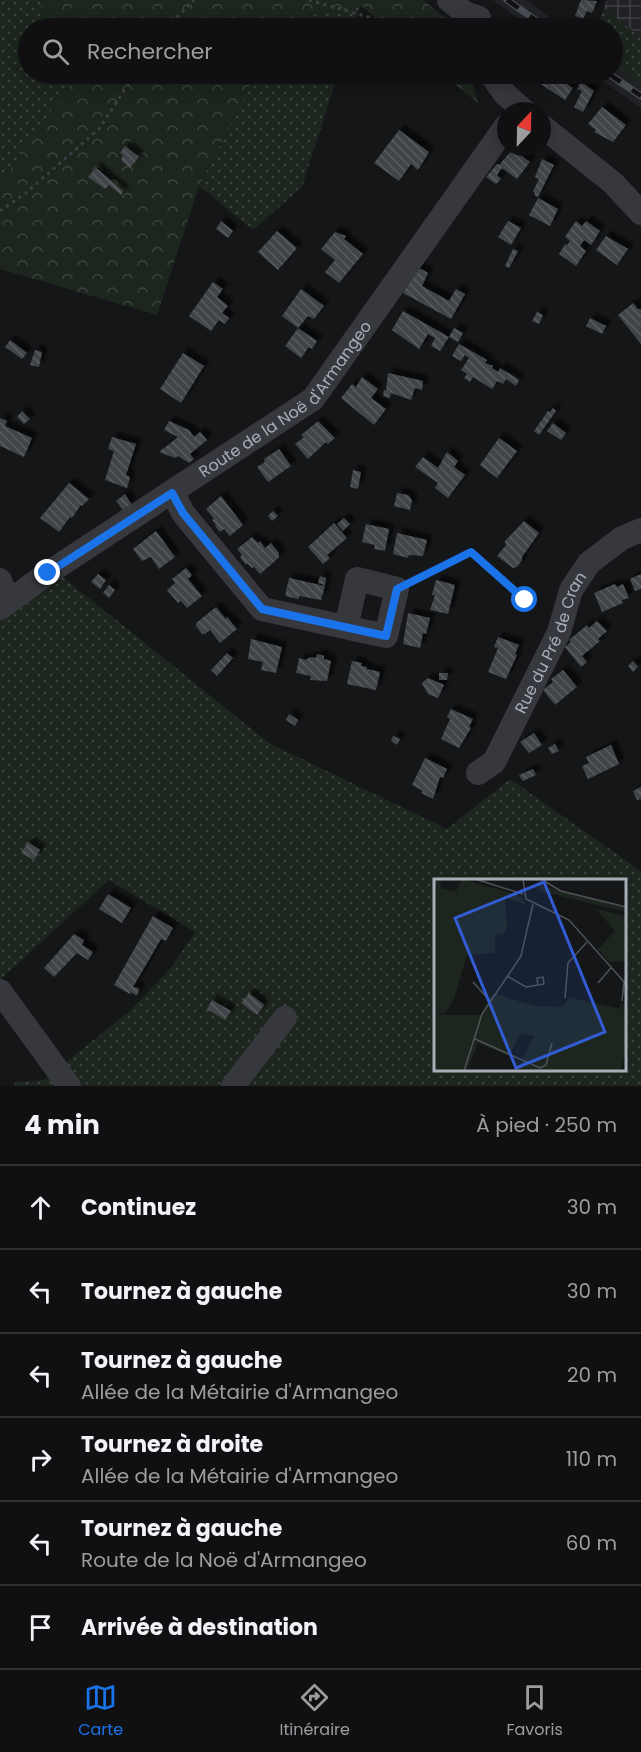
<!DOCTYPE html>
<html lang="fr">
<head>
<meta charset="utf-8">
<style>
  body { margin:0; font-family:Poppins,sans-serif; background:#1e1e20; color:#f1f3f6 }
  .compass { position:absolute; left:497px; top:102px; width:54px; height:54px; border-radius:50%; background:#101012; box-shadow:0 3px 15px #0003; rotate:22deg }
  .stop { position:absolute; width:18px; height:18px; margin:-14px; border:4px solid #1a73e8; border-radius:50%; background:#fff }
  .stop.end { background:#1a73e8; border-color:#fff; box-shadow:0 2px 6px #0008 }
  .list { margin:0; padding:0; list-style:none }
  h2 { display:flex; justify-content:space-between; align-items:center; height:78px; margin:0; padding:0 24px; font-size:26px }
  h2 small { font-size:20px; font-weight:400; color:#9c9d9f }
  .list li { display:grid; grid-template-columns:39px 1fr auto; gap:18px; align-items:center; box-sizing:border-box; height:84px; padding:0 24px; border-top:2px solid #303032 }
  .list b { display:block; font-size:22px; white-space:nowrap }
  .list p { margin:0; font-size:20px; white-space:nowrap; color:#9c9d9f }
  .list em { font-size:20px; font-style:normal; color:#9c9d9f }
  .icon { flex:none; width:33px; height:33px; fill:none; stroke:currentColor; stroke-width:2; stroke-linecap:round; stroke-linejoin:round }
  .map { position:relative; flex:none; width:641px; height:1086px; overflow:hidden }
  .search { position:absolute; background:#101012; box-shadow:0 3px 15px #0003; left:18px; right:18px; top:18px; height:66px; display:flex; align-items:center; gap:15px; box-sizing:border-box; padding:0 21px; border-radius:33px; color:#9c9d9f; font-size:22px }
  .sheet { height:582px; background:#101012 }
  nav { display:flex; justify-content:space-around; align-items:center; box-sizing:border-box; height:84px; border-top:2px solid #303032; background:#101012; font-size:16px; color:#9c9d9f }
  nav a { display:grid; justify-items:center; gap:3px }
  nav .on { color:#1a73e8 }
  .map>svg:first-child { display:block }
  .built { fill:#212225 }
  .industrial { fill:url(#industrial-grid) }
  .grass { fill:url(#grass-dots); fill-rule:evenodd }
  .forest { fill:url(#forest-crowns) }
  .building { fill:url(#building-back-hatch); filter:url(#shadow) }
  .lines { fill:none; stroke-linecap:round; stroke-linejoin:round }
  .path { stroke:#3c3f44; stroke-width:3; stroke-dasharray:3 4.5; stroke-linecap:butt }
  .minor { stroke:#36383d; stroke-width:24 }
  .rail-casing { stroke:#494c52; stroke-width:7 }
  .rail { stroke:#111113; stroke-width:4.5; stroke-dasharray:14; stroke-linecap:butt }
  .route { stroke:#1a73e8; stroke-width:8 }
  .labels { text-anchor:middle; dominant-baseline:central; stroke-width:4.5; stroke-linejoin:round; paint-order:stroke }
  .street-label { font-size:16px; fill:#a7aeb8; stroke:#111113 }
  .inset-road { fill:none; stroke:#4f5358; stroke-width:1.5 }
  .view { fill:#325cd3; fill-opacity:0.15; stroke:#325cd3; stroke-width:3 }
  .inset-edge { fill:none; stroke:#a7aeb8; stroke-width:3 }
</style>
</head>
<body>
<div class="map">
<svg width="641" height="1086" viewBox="0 0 641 1086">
  <defs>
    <pattern id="industrial-grid" width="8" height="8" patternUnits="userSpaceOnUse" patternTransform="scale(1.5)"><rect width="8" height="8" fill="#212225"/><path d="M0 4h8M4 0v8" fill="none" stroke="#3e4043"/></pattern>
    <pattern id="grass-dots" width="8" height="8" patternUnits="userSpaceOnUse" patternTransform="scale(1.5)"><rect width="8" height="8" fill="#1d261e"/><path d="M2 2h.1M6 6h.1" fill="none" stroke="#3b433d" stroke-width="1.8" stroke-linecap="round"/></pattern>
    <pattern id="forest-crowns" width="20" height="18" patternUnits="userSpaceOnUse" patternTransform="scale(1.5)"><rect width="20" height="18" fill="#1d261e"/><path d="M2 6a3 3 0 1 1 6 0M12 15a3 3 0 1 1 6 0" fill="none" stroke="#3b433d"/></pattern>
    <pattern id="building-back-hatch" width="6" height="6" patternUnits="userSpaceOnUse" patternTransform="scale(1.5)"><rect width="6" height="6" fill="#414448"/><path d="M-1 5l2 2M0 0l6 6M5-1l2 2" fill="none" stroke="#5a5c60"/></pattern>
    <filter id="shadow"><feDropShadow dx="5.5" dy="-5.5" stdDeviation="1.5" flood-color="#0009"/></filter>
  </defs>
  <rect width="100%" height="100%" fill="#151618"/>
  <g class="built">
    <polygon points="493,0 526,0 565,28 532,28"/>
    <polygon points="613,63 641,83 641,108 593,74 612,74"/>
  </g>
  <polygon class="industrial" points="607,0 641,0 641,38 604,8"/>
  <g class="grass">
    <polygon points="0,0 41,0 40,5 60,28 28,28 28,74 77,74 0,184"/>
    <polygon points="361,5 353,28 278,28 282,21"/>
    <polygon points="604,8 641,38 641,83 613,63 612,28 597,28"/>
    <polygon points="256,74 338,74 302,187 253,230 199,186"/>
    <path d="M43,561L269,743L447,829L510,779L641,871V1086H13L16,1082L44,1080L131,1010L170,969L195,932L109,880L0,980V595ZM436,880H624V1070H436Z"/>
  </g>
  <g class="forest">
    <polygon points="41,0 423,0 458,28 389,28 360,5 282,21 278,28 60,28 40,5"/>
    <polygon points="77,74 256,74 199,186 157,315 0,269 0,184"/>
    <polygon points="443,74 470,74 478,103"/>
  </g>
  <g class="building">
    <polygon points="581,0 597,1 592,13 587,11 583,19 575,16"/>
    <polygon points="540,74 558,74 556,77 573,88 565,100 536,81"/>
    <polygon points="581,82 594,91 583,112 574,107 582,91 577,89"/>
    <polygon points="602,107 626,125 613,142 594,132 596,130 588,124"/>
    <polygon points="399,130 429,152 418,170 411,164 399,181 374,163"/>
    <polygon points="125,146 139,157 130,168 121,160 123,155 120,153"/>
    <polygon points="513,149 530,162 517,179 502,168 497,175 501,179 496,184 486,177 497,164 499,165"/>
    <polygon points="542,159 554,165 538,197 534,195 535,193 533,191 539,179 535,177"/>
    <polygon points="96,168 123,191 121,195 109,185 105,189 88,177"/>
    <polygon points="538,198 558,209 550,226 529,215"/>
    <polygon points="221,221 233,231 228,238 216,229"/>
    <polygon points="508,221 521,228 511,245 498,237"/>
    <polygon points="576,221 582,226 586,221 600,231 591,245 584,240 580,246 586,251 576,266 559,254 565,244 567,245 570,241 565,237"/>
    <polygon points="277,231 297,248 278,270 258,252"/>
    <polygon points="335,232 346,236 344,239 363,254 339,283 325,272 335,260 321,249"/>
    <polygon points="606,236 628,249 617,265 596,250"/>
    <polygon points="513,249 518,251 509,268 505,266"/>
    <polygon points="417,267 428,273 422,286 449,301 456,289 465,294 451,319 403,293"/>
    <polygon points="213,282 223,289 217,297 228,306 222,313 229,318 225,324 219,320 211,331 189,316"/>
    <polygon points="301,289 324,306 314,319 308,316 298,328 282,316"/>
    <polygon points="633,303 638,309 641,309 641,344 618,315"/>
    <polygon points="403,311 449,337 440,351 431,346 435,338 428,334 419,349 392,330"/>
    <polygon points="537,312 543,315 539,324 532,321"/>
    <polygon points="590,318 606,326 602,334 586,326"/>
    <polygon points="298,328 317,341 312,349 309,347 301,358 285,346"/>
    <polygon points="454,328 463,333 458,342 449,337"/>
    <polygon points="10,340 27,353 22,359 5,347"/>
    <polygon points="459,344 487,360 485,363 493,366 492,368 498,372 500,368 515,377 519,380 516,386 506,379 503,384 497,381 492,389 473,377 470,382 464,378 467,374 461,370 469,358 465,355 461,361 452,356"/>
    <polygon points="35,350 42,352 39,367 30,365"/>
    <polygon points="183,353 204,366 181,403 160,389"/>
    <polygon points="388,373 423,381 422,390 415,388 411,400 391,393 390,398 383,396 384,390 386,390"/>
    <polygon points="362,377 378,389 371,398 386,409 374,425 341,398 352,384 356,387"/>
    <polygon points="553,408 556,411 539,435 534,431 548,411 550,412"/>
    <polygon points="22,411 30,419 24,424 17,417"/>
    <polygon points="0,418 7,421 5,426 32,438 24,457 0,446"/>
    <polygon points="169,421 189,430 194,437 200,432 207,440 190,454 194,459 189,463 178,456 175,458 159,452 178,437 164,430"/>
    <polygon points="318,421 335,438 328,444 326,442 308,459 295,444 304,437 301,435"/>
    <polygon points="553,423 566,433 561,440 547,431"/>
    <polygon points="112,437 136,444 126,475 130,477 127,488 105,480 114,451 108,449"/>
    <polygon points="499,438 517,451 497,478 480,465"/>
    <polygon points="279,449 291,466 268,482 257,467 265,462 264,459"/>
    <polygon points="447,452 458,461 454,467 465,475 448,498 435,488 438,483 415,467 423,457 438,468"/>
    <polygon points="353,470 361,472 358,489 350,487"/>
    <polygon points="69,483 89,499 82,506 81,505 72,518 70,517 59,532 40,518"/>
    <polygon points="397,493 408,495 412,500 410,510 394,506"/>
    <polygon points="125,494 132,505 123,510 116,501"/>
    <polygon points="221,496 243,525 230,536 224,529 220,532 215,526 216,525 212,520 214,519 206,509"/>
    <polygon points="273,511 278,516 272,521 268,516"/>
    <polygon points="344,518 350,524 343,531 337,524"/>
    <polygon points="524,521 539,533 522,557 522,560 517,567 513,568 497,556 506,545 505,541"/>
    <polygon points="334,523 347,538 327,555 330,558 323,564 308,547"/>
    <polygon points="366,524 389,529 385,551 374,549 375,545 362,542"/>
    <polygon points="156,531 175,557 159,569 151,557 142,561 133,549"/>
    <polygon points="397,533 427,540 423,556 409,555 408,558 393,554"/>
    <polygon points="252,537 258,543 260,541 265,548 271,543 279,553 279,557 273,563 260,574 254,567 252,568 247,563 246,565 240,557 242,555 237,549"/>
    <polygon points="186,568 192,575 188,579 202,596 187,608 181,601 178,603 167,590 175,583 172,579"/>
    <polygon points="98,574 106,580 100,589 91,582"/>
    <polygon points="641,574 641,589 635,591 630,579"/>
    <polygon points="320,576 326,578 325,585 318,583"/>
    <polygon points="289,578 325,586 321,600 299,596 299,599 285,596"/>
    <polygon points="436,580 455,585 448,614 430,610 435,595 432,595"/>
    <polygon points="615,584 617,587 623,584 629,598 622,600 623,603 602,612 594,593"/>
    <polygon points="109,585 115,590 109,598 103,593"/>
    <polygon points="216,607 226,619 227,617 237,629 220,643 210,630 205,634 202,634 196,626 196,623"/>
    <polygon points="408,613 430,618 426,634 423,633 420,648 403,644"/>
    <polygon points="597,621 607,631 598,639 600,641 582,656 587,662 581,667 565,647 571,642 569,640 587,625 589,628"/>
    <polygon points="498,637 519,645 515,654 517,655 506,679 488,672 498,648 494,647"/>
    <polygon points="251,639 282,647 276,673 261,670 263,662 248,659"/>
    <polygon points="227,653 233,658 217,676 211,670"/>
    <polygon points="317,654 324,656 324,659 331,661 327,681 310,680 311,676 296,673 299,658 306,660 310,657 316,658"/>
    <polygon points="352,661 362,663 361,666 367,667 367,669 380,672 376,690 347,684"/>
    <polygon points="633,661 638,667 633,672 628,666"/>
    <polygon points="563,670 577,687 555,705 543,690 553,682 551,679"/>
    <polygon points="439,673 448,673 447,680 439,680"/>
    <polygon points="428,678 444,685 438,698 428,694 425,689 422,683"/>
    <polygon points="451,709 473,719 469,727 471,728 459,748 441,739 450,719 447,717"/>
    <polygon points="289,714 298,720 295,726 286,720"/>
    <polygon points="534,733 542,745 529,753 520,742"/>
    <polygon points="393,736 400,739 397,745 391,741"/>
    <polygon points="555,744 559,751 552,754 548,748"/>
    <polygon points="611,745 619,764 588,779 582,766 589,763 586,757"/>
    <polygon points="425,758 447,769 443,778 440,777 433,799 421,793 423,791 412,785"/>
    <polygon points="533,769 536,775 523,781 519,775"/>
    <polygon points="641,787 641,799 637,800 633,791"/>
    <polygon points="28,842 40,850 34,860 21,853"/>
    <polygon points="108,894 131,908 122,923 99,909"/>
    <polygon points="153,916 173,928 166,941 161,939 133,987 138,988 139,990 137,995 135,995 131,992 130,994 114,985"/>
    <polygon points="74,934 84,940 82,945 93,952 88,960 77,953 54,977 44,968"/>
    <polygon points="249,993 264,1005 257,1015 241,1003"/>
    <polygon points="212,1000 231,1011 225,1020 207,1009"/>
  </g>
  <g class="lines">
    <g class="path">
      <polyline points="309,0 407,28"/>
      <polyline points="166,28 194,0"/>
      <polyline points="0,211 27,192 99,129 135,74"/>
      <polyline points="415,580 471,552 525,600"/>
    </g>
    <g class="minor">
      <polyline points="449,0 465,13 479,18"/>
      <polyline points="491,74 505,94 524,111"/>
      <polyline points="542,126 613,183 641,213"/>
      <polyline points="173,493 183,513 262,609 386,636 397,589 357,579 346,627"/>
      <polyline points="0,580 8,602"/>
      <path id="s1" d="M0,608L48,573L313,399L506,126"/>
      <path id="s2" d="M478,773L494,762L559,632L571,590L589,563L622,538L641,530"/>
      <polyline points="0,991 69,1086"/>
      <polyline points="233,1086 285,1018"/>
    </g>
    <defs>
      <g id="rail">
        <polyline points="507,0 547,28"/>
        <polyline points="609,74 641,96"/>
      </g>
    </defs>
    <use href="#rail" class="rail-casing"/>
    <use href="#rail" class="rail"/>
  </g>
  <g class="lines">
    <polyline class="route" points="48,573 172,493 183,513 262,609 386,636 397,589 471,552 525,600"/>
  </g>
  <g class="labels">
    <g class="street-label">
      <text stroke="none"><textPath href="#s1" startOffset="356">Route de la Noë d'Armangeo</textPath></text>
      <text stroke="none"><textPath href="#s2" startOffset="152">Rue du Pré de Cran</textPath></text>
    </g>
  </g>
  <g transform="translate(434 879)">
    <rect width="192" height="192" fill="#151618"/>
    <path d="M0,0H6L7,9L22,12L27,37L37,42L32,64L19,63L8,39H0ZM105,6L192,29V33L106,12ZM71,19L73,48L69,56L59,53L62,26ZM162,30L192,37V82L175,83L164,70L181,52ZM59,114L100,127L129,128L135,118L186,130L185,147L161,192H83L100,157L86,155L75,177L44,164L33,192H0V136H46Z" fill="#1d261e"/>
    <path d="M28,0L86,17L93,26L72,19L62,26L61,74L33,76L20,120L11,134L0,136V39H8L19,63L32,64L36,42L27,37L22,12ZM186,124L192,127V171L187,192H161L185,147Z" fill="#1d261e"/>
    <path class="inset-road" d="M41,0L89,15M89,0L92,20L135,41L192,105M96,0H128M110,2L127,12L192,28M73,97L92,108L110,105L109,98L103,99L104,106M39,103L56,122M164,104L177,89M131,119L134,84L153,63M188,122L190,103M41,160L106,189L112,186L118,164M30,192L48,135L87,77L99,25"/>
    <path class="view" d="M110,3L171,153L82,189L21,39Z"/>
    <rect width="192" height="192" class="inset-edge"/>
  </g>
</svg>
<svg class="compass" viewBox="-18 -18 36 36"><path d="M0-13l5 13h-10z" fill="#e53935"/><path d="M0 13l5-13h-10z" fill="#9c9d9f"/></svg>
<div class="stop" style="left:525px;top:600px"></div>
<div class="stop end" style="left:48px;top:573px"></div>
<div class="search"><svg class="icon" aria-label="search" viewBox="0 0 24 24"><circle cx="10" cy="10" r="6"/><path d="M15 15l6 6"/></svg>Rechercher</div>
</div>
<section class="sheet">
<h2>4 min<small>À pied · 250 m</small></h2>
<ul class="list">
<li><svg class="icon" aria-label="ahead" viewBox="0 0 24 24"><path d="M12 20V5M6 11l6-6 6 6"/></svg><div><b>Continuez</b></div><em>30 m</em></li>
<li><svg class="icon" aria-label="left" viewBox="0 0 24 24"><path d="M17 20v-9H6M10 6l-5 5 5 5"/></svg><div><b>Tournez à gauche</b></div><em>30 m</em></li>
<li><svg class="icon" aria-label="left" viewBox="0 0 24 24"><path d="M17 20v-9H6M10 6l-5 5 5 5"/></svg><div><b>Tournez à gauche</b><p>Allée de la Métairie d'Armangeo</p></div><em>20 m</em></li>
<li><svg class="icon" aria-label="right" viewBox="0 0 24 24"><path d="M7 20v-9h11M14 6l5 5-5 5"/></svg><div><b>Tournez à droite</b><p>Allée de la Métairie d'Armangeo</p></div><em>110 m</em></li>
<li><svg class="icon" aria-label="left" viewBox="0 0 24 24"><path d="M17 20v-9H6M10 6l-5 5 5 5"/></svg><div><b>Tournez à gauche</b><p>Route de la Noë d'Armangeo</p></div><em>60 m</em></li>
<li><svg class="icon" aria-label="arrive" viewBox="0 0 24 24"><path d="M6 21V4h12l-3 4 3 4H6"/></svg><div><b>Arrivée à destination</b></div></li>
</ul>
</section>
<nav>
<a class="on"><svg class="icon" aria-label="map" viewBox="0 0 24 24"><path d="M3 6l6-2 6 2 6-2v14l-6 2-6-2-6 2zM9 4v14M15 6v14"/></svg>Carte</a>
<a><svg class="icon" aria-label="directions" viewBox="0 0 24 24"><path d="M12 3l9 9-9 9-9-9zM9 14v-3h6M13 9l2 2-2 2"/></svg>Itinéraire</a>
<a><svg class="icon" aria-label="saved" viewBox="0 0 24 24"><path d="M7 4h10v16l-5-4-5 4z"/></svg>Favoris</a>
</nav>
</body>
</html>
